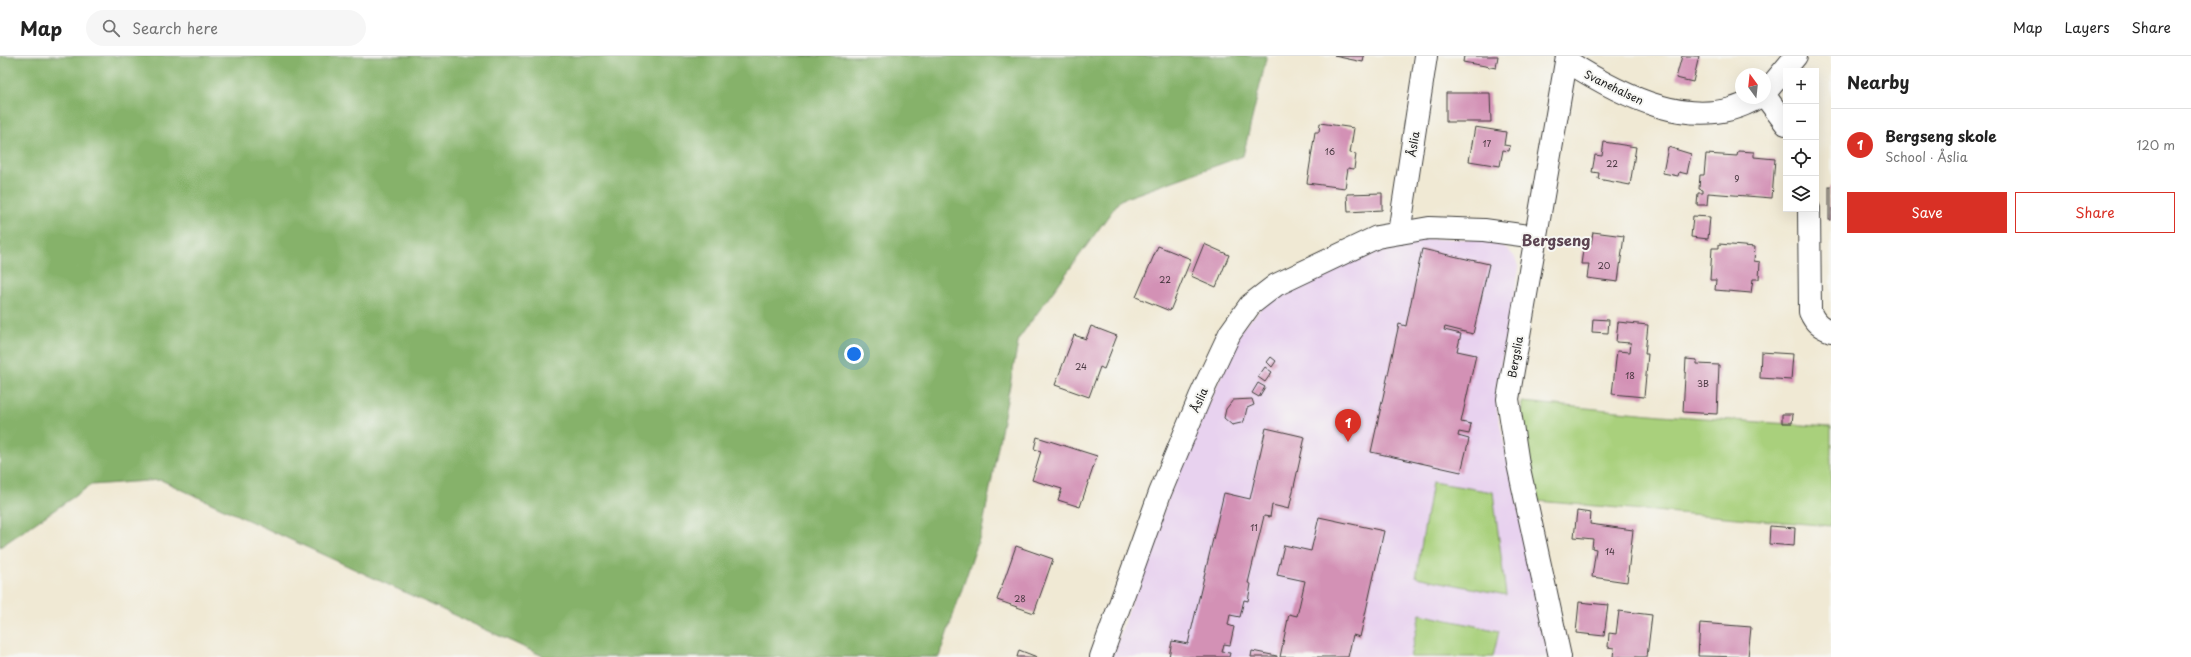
<!DOCTYPE html>
<html lang="en">
<head>
<meta charset="utf-8">
<style>
  body { margin:0; font-family:"Playpen Sans",sans-serif; background:#f6f6f6; color:#222 }
  .controls { position:absolute; right:12px; top:12px; display:grid; overflow:hidden; border-radius:0px; box-shadow:0 4px 16px #0002 }
  .controls button { width:36px; height:36px; display:grid; place-items:center; padding:0; border:0; border-bottom:1px solid #e0e0e0; background:#fff; color:#222; font:20px sans-serif }
  .compass { position:absolute; left:1735px; top:12px; width:36px; height:36px; border-radius:50%; background:#fff; box-shadow:0 4px 16px #0002; rotate:345deg }
  .you { position:absolute; left:854px; top:298px; width:14px; height:14px; margin:-10px; border:3px solid #fff; border-radius:50%; background:#1a73e8; box-shadow:0 0 0 6px #1a73e833 }
  .badge { display:grid; place-items:center; width:26px; height:26px; border-radius:50%; background:#d93025; color:#fff; font-size:13px; font-weight:700 }
  .pin { position:absolute; translate:-50% -33px; filter:drop-shadow(0 1px 2px #0008) }
  .pin::after { content:''; position:absolute; top:21px; width:14px; height:12px; background:inherit; clip-path:polygon(0 0,100% 0,50% 100%) }
  .list { margin:0; padding:0; list-style:none }
  h2 { display:flex; justify-content:space-between; align-items:center; height:52px; margin:0; padding:0 16px; font-size:17px }
  h2 small { font-size:13px; font-weight:400; color:#767676 }
  .list li { display:grid; grid-template-columns:26px 1fr auto; gap:12px; align-items:center; box-sizing:border-box; height:72px; padding:0 16px; border-top:1px solid #e0e0e0 }
  .list b { display:block; font-size:15px; white-space:nowrap }
  .list p { margin:0; font-size:13px; white-space:nowrap; color:#767676 }
  .list em { font-size:13px; font-style:normal; color:#767676 }
  .actions { display:flex; gap:8px; padding:12px 16px }
  .actions a { flex:1; padding:9px 0; border:1px solid #d93025; border-radius:0px; text-align:center; font-size:14px; color:#d93025 }
  .actions .main { background:#d93025; color:#fff }
  .icon { flex:none; width:22px; height:22px; fill:none; stroke:currentColor; stroke-width:2; stroke-linecap:round; stroke-linejoin:round }
  .map { position:relative; flex:none; width:1831px; height:601px; overflow:hidden }
  header { display:flex; align-items:center; gap:24px; box-sizing:border-box; height:56px; padding:0 20px; background:#fff; border-bottom:1px solid #e0e0e0 }
  header strong { font-size:19px }
  nav { display:flex; gap:22px; margin-inline-start:auto; font-size:14px }
  .search { width:280px; height:36px; background:#f6f6f6; display:flex; align-items:center; gap:10px; box-sizing:border-box; padding:0 14px; border-radius:22px; color:#767676; font-size:15px }
  main { display:flex }
  aside { flex:1; background:#fff }
  .map>svg:first-child { display:block }
  .built { fill:#e8d2ef }
  .green { fill:#a9d07b; stroke:#62764c }
  .forest { fill:#86b26b; stroke:#516744 }
  .building { fill:#d391b5 }
  .lines { fill:none; stroke-linecap:round; stroke-linejoin:round }
  .minor-casing { stroke:#3c3b38; stroke-width:24 }
  .minor { stroke:#fff; stroke-width:22 }
  .labels { text-anchor:middle; dominant-baseline:central; stroke-width:4; stroke-linejoin:round; paint-order:stroke }
  .number-label { font-size:9px; fill:#4a3942 }
  .street-label { font-size:11px; fill:#1c1c1c; stroke:#f6f6f2 }
  .district-label { font-size:15px; font-weight:bold; fill:#5c4552; stroke:#f6f6f2 }
</style>
</head>
<body>
<header>
<strong>Map</strong>
<div class="search"><svg class="icon" aria-label="search" viewBox="0 0 24 24"><circle cx="10" cy="10" r="6"/><path d="M15 15l6 6"/></svg>Search here</div>
<nav><a>Map</a><a>Layers</a><a>Share</a></nav>
</header>
<main>
<div class="map">
<svg width="1831" height="601" viewBox="0 0 1831 601">
  <rect width="100%" height="100%" fill="#f6f6f2"/>
  <filter id="ink" filterUnits="userSpaceOnUse"><feTurbulence type="fractalNoise" baseFrequency=".025" numOctaves="2"/><feDisplacementMap in="SourceGraphic" scale="8" xChannelSelector="R" yChannelSelector="G"/><feConvolveMatrix kernelMatrix="1 2 1 2 8 2 1 2 1" color-interpolation-filters="sRGB"/></filter>
  <filter id="wash" filterUnits="userSpaceOnUse"><feTurbulence type="fractalNoise" baseFrequency=".012" numOctaves="4" result="noise"/><feDisplacementMap in="SourceGraphic" scale="16" xChannelSelector="R" yChannelSelector="G"/><feGaussianBlur stdDeviation="0.9" result="paint"/><feColorMatrix in="noise" values="0 0 0 0 0 0 0 0 0 0 0 0 0 0 0 0 0 1.4 0 .05"/><feComposite in="paint" operator="in"/></filter>
  <g filter="url(#wash)">
    <rect width="100%" height="100%" fill="#f0e9d4"/>
    <polygon class="built" points="1413,183 1489,183 1505,191 1515,201 1519,213 1497,331 1497,354 1551,601 1112,601 1171,434 1242,272 1272,242 1380,188"/>
    <g class="green">
      <path d="M1522,346L1661,359L1831,371V470L1537,445C1529,413 1519,380 1522,346Z"/>
      <polygon points="1432,426 1493,436 1506,539 1416,521"/>
      <polygon points="1420,558 1499,575 1493,601 1410,601"/>
    </g>
    <polygon class="forest" points="0,0 1267,0 1243,100 1120,144 1019,282 982,474 939,601 545,601 161,424 91,429 0,491"/>
    <g id="blocks">
      <g class="building">
        <polygon points="1334,0 1364,0 1363,6"/>
        <polygon points="1464,0 1498,0 1496,12 1463,6"/>
        <polygon points="1682,0 1699,0 1693,26 1676,22"/>
        <polygon points="1446,37 1490,37 1491,66 1446,66"/>
        <polygon points="1320,67 1354,72 1350,97 1356,98 1354,113 1348,112 1345,132 1307,127 1315,76 1319,76"/>
        <polygon points="1475,71 1506,76 1504,89 1510,90 1509,95 1503,94 1500,110 1469,105"/>
        <polygon points="1604,86 1636,91 1630,129 1598,123 1599,117 1592,116 1595,99 1602,100"/>
        <polygon points="1668,91 1691,98 1687,118 1679,116 1678,120 1663,117"/>
        <polygon points="1738,95 1754,96 1754,101 1775,103 1772,142 1708,137 1707,149 1697,149 1698,137 1703,137 1703,134 1699,133 1700,119 1704,119 1706,98 1737,100"/>
        <rect x="1829" y="131" width="2" height="33"/>
        <polygon points="1382,137 1382,154 1348,156 1347,138"/>
        <polygon points="1693,160 1710,161 1708,183 1691,181"/>
        <polygon points="1593,176 1624,180 1618,226 1587,222 1589,208 1581,208 1584,188 1591,188"/>
        <polygon points="1204,188 1229,199 1216,231 1191,220"/>
        <polygon points="1719,188 1755,191 1754,205 1760,206 1759,223 1753,223 1751,237 1715,234 1716,224 1710,224 1712,192 1719,192"/>
        <polygon points="1158,190 1191,203 1170,255 1136,241"/>
        <polygon points="1422,193 1489,208 1473,278 1445,271 1444,274 1461,278 1457,295 1476,299 1461,366 1471,368 1469,378 1459,376 1458,380 1469,383 1461,416 1371,396 1399,268 1406,270"/>
        <polygon points="1593,263 1609,264 1608,277 1592,276"/>
        <polygon points="1618,266 1648,269 1645,298 1648,298 1644,341 1612,338 1617,295 1630,296 1631,287 1616,286"/>
        <polygon points="1091,270 1117,280 1104,313 1100,311 1089,341 1055,329 1074,279 1086,283"/>
        <polygon points="1761,296 1793,298 1791,324 1760,322"/>
        <polygon points="1271,301 1276,305 1272,311 1267,306"/>
        <polygon points="1686,303 1697,304 1697,308 1719,309 1717,358 1683,356"/>
        <polygon points="1265,311 1272,316 1265,326 1258,321"/>
        <polygon points="1258,327 1265,331 1259,341 1252,337"/>
        <polygon points="1252,343 1254,349 1247,352 1244,365 1241,367 1232,369 1224,362 1226,353 1233,344"/>
        <polygon points="1782,358 1793,358 1792,367 1782,367"/>
        <polygon points="1266,372 1305,381 1289,453 1272,449 1270,461 1264,460 1248,527 1251,528 1248,545 1244,544 1240,561 1230,559 1228,569 1234,571 1230,589 1224,588 1222,596 1230,597 1229,601 1169,601 1172,585 1188,588 1224,437 1250,443"/>
        <polygon points="1037,381 1097,400 1080,451 1058,444 1062,433 1032,424 1041,395 1034,393"/>
        <polygon points="1577,455 1591,457 1590,468 1633,474 1627,526 1592,521 1596,493 1592,492 1593,483 1574,481"/>
        <polygon points="1319,461 1384,475 1360,581 1353,579 1348,601 1280,601 1289,558 1297,560 1305,525 1277,519 1284,489 1311,495"/>
        <polygon points="1770,470 1795,472 1794,490 1769,488"/>
        <polygon points="1016,490 1053,503 1034,557 997,544"/>
        <polygon points="1579,546 1608,549 1604,580 1576,577"/>
        <polygon points="1619,555 1652,559 1647,601 1613,601 1614,592 1608,591 1609,577 1616,578"/>
        <polygon points="1700,567 1751,571 1748,601 1698,600"/>
        <polygon points="1019,594 1037,601 1017,601"/>
        <polygon points="1252,595 1277,600 1277,601 1251,601"/>
      </g>
    </g>
  </g>
  <g filter="url(#ink)">
    <use href="#blocks" fill-opacity="0" stroke="#3c3b38" stroke-width="1"/>
    <g class="lines">
      <defs>
        <g id="minor">
          <path d="M1567,5C1620,39 1695,79 1757,42"/>
          <polyline points="1765,37 1796,0"/>
          <polyline points="1765,40 1786,68"/>
          <path d="M1809,153L1810,256C1815,267 1820,271 1831,275"/>
          <polyline points="1399,177 1426,0"/>
          <polyline points="1101,601 1160,437 1200,341 1230,277 1250,249 1276,229 1377,181 1429,172 1484,174 1536,181"/>
          <polyline points="1560,601 1518,408 1508,343 1567,0"/>
        </g>
      </defs>
      <use href="#minor" class="minor-casing"/>
      <use href="#minor" class="minor"/>
    </g>
  </g>
  <g class="labels">
    <g class="number-label">
      <text x="1487" y="87">17</text>
      <text x="1330" y="95">16</text>
      <text x="1612" y="107">22</text>
      <text x="1737" y="122">9</text>
      <text x="1604" y="209">20</text>
      <text x="1165" y="223">22</text>
      <text x="1081" y="310">24</text>
      <text x="1630" y="319">18</text>
      <text x="1703" y="327">3B</text>
      <text x="1254" y="471">11</text>
      <text x="1610" y="495">14</text>
      <text x="1020" y="542">28</text>
    </g>
    <g class="street-label">
      <text transform="translate(1614 31) rotate(26)">Svanehalsen</text>
      <text transform="translate(1413 88) rotate(-81)">Åslia</text>
      <text transform="translate(1515 301) rotate(-80)">Bergslia</text>
      <text transform="translate(1199 344) rotate(-67)">Åslia</text>
    </g>
    <g class="district-label">
      <text x="1556" y="183">Bergseng</text>
    </g>
  </g>
</svg>
<div class="controls">
<button>+</button>
<button>−</button>
<button><svg class="icon" aria-label="locate" viewBox="0 0 24 24"><circle cx="12" cy="12" r="6"/><path d="M12 2v4M12 18v4M2 12h4M18 12h4"/></svg></button>
<button><svg class="icon" aria-label="layers" viewBox="0 0 24 24"><path d="M12 4l9 5-9 5-9-5zM3 14l9 5 9-5"/></svg></button>
</div>
<svg class="compass" viewBox="-18 -18 36 36"><path d="M0-13l5 13h-10z" fill="#e53935"/><path d="M0 13l5-13h-10z" fill="#767676"/></svg>
<div class="you"></div>
<div class="pin badge" style="left:1348px;top:386px">1</div>
</div>
<aside>
<h2>Nearby<small></small></h2>
<ul class="list">
<li><span class="badge">1</span><div><b>Bergseng skole</b><p>School · Åslia</p></div><em>120 m</em></li>
</ul>
<div class="actions"><a class="main">Save</a><a>Share</a></div>
</aside>
</main>
</body>
</html>
